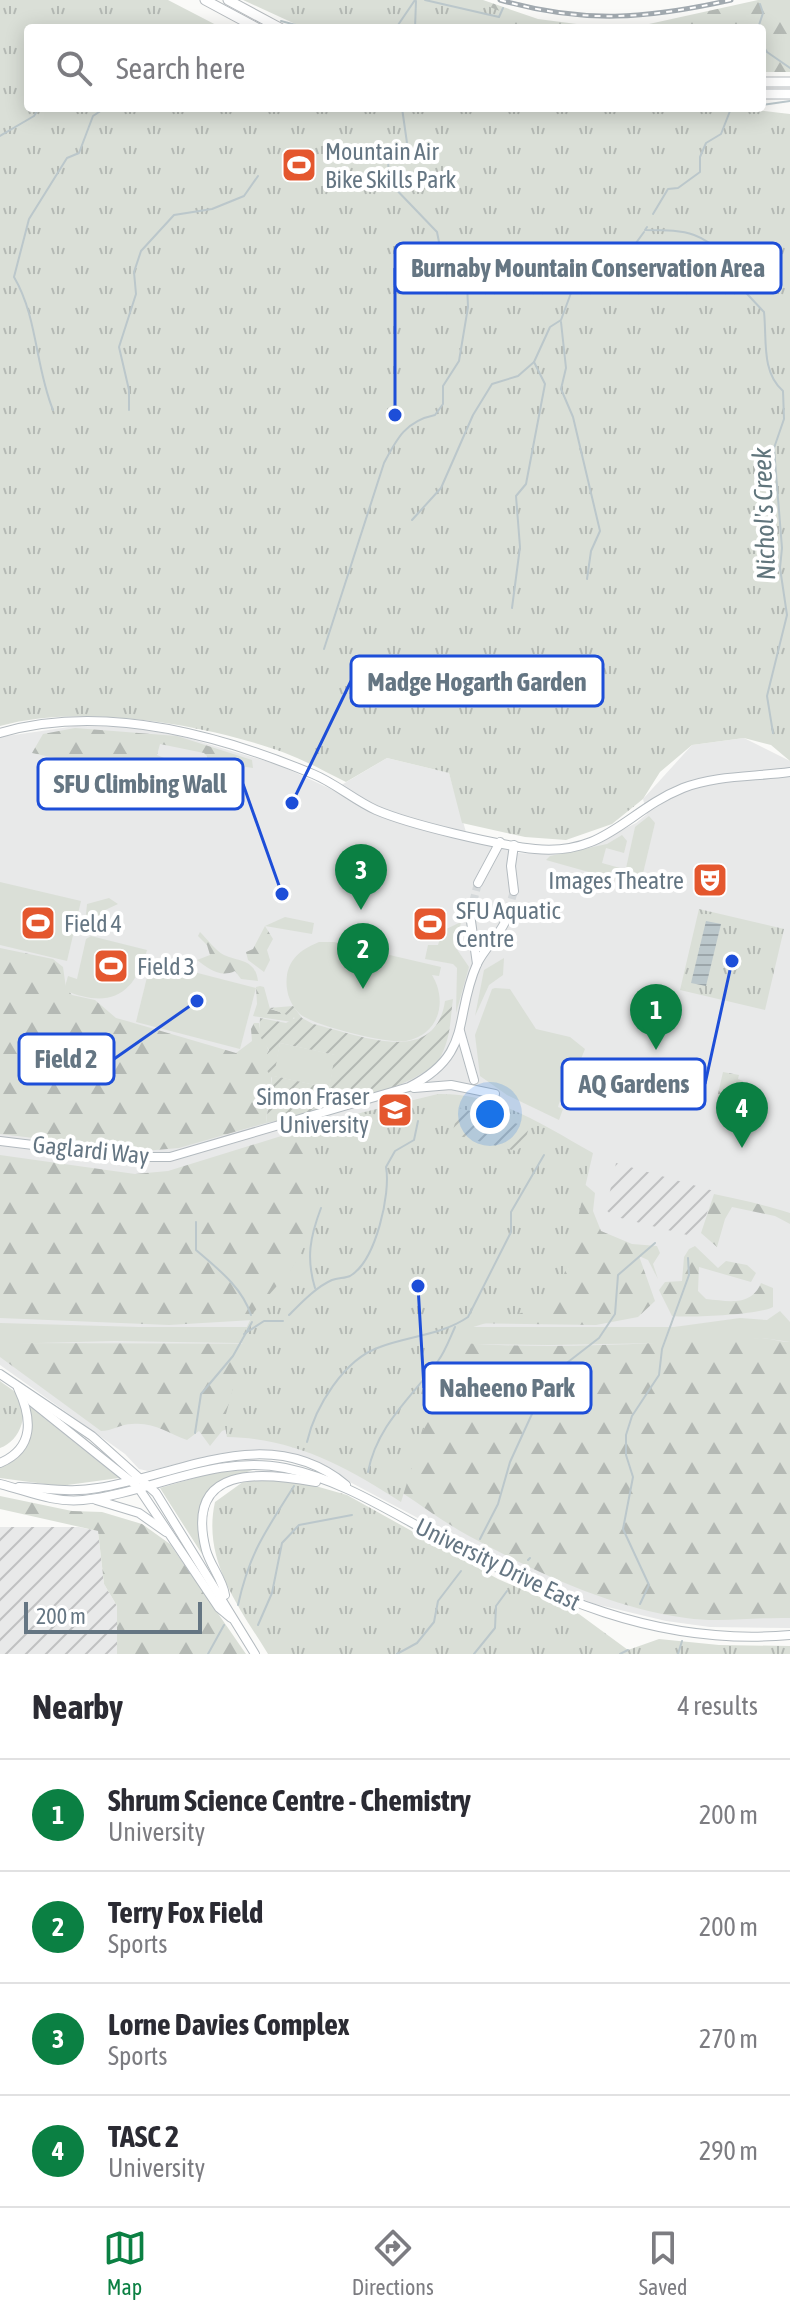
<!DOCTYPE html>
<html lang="en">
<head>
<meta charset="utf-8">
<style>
  body { margin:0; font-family:"Asap Condensed",sans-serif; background:#f2f2f3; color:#2b2b33 }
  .scale { position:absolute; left:24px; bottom:20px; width:178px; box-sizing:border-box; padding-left:8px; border:4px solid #657683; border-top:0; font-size:22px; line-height:28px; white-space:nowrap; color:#657683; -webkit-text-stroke:6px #fff; paint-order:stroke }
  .you { position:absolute; left:490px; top:1114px; width:28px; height:28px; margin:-20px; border:6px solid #fff; border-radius:50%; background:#1a73e8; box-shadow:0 0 0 12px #1a73e833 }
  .badge { display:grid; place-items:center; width:52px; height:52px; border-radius:50%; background:#0b8043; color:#fff; font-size:26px; font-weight:700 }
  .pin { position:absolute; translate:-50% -66px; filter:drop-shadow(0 2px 4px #0008) }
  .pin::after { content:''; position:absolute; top:42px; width:28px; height:24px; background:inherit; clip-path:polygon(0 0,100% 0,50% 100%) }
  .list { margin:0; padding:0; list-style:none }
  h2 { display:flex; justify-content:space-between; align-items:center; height:104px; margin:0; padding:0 32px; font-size:34px }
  h2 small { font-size:26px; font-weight:400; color:#7c7c81 }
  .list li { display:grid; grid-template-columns:52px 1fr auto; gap:24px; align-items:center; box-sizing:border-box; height:112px; padding:0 32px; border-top:2px solid #e1e1e2 }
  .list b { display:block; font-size:30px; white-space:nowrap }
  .list p { margin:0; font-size:26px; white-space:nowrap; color:#7c7c81 }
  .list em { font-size:26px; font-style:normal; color:#7c7c81 }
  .icon { flex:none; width:44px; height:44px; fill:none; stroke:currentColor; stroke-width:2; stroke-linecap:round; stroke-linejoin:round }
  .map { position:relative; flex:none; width:790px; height:1654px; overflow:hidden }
  .search { position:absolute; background:#fff; box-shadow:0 4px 20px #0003; left:24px; right:24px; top:24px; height:88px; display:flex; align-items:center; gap:20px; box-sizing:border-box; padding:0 28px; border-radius:8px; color:#7c7c81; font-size:30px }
  .sheet { height:552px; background:#fff }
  nav { display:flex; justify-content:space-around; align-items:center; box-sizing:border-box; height:112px; border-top:2px solid #e1e1e2; background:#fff; font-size:22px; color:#7c7c81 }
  nav a { display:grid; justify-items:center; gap:4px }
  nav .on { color:#0b8043 }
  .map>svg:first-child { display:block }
  .built { fill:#e8e9e9 }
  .industrial { fill:url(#industrial-furrows) }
  .grass { fill:#dadfd7 }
  .forest { fill:url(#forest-firs) }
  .park { fill:url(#park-tufts) }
  .garden { fill:url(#garden-furrows); fill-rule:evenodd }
  .water { fill:url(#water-rules) }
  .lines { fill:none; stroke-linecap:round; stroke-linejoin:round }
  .stream { stroke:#bbc7cb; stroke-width:2 }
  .secondary-tunnel { stroke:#d5d9db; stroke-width:8; stroke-dasharray:8 4; stroke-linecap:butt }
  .secondary-casing { stroke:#b3babf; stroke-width:10 }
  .primary-casing { stroke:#b5babe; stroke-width:11 }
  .secondary { stroke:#fff; stroke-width:8 }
  .primary { stroke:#fff; stroke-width:9 }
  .rail-casing { stroke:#a2aab0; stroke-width:5 }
  .rail { stroke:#fff; stroke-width:2; stroke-dasharray:6; stroke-linecap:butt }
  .labels { text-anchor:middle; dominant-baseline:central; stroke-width:8; stroke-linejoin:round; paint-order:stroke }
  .poi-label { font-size:24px; fill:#657683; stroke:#fff; text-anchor:start }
  .street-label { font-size:24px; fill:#657683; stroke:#fff }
  .water-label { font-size:26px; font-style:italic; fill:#60757c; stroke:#fff }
  .leader { fill:none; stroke:#1d4ed8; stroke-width:3 }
  .callout-dot { fill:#1d4ed8; stroke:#fff; stroke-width:3 }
  .callout { fill:#fff; stroke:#1d4ed8; stroke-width:3 }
  .callout-label { font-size:26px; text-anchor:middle; font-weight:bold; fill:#657683 }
</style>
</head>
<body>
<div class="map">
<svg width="790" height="1654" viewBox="0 0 790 1654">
  <defs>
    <pattern id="industrial-furrows" width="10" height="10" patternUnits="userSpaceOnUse" patternTransform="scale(2)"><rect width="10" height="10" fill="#e8e9e9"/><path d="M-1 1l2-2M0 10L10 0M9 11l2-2" fill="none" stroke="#c0c1c2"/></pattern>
    <pattern id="forest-firs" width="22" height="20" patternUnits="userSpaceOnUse" patternTransform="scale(2)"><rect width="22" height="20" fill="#dadfd7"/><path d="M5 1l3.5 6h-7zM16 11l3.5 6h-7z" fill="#b4b9b4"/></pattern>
    <pattern id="park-tufts" width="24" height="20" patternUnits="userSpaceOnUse" patternTransform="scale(2)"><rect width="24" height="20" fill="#dadfd7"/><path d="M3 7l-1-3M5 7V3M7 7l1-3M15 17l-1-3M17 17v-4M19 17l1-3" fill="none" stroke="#b4b9b4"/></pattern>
    <pattern id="garden-furrows" width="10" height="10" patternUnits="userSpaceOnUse" patternTransform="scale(2)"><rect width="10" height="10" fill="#dadfd7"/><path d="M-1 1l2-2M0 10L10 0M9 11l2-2" fill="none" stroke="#b4b9b4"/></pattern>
    <pattern id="water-rules" width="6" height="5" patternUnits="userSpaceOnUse" patternTransform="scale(2)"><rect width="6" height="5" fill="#bbc7cb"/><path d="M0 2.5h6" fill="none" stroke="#9ca6aa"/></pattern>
  </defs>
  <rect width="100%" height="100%" fill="#fafaf8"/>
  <polygon class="built" points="76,726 127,727 181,736 279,765 333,790 387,758 449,773 468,839 518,853 537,854 586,848 636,823 647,814 643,799 692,745 744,738 790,761 790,1628 710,1627 666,1621 595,1604 537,1581 329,1471 262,1451 223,1453 148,1471 139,1469 125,1454 0,1365 0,737"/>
  <g class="industrial">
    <polygon points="616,1163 714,1191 699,1238 613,1216 606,1210"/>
    <polygon points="0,1527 79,1527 98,1531 104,1584 117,1606 117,1654 0,1654"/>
  </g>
  <g class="grass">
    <polygon points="649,816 655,823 640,886 623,882 635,827"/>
    <polygon points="622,835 627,841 624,853 606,848 602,863 620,868 617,880 546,860 550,856 607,844"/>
    <polygon points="0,882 81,901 67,961 0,945"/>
    <polygon points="285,917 314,923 312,934 265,926"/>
    <polygon points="461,922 456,948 469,967 456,1013 457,968 453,964 425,959 428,945 438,945 442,931"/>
    <path d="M91,936L147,950C134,996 109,1009 64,990L68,976L77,979L86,939Z"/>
    <path d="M319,942H334L441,967L439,976L432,975C448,1001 439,1035 406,1041C388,1044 314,1026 300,1014C289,1004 285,989 287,975C290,957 304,948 319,942Z"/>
    <polygon points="504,958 503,975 489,985 475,1016 484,970"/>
    <polygon points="151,961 256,988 240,1049 136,1022"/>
    <polygon points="495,988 510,989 536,1029 570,1037 585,1049 569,1088 564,1087 558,1107 563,1109 559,1120 507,1095 480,1076 475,1035 492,989"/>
    <polygon points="280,1043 336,1055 329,1088 273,1076"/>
    <polygon points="780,1311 790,1322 790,1342 763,1338 719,1342 549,1345 461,1344 413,1338 299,1344 114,1341 0,1344 0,1323 139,1327 674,1327 740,1318 767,1320"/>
    <polygon points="29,1406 119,1478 60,1486 0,1478 0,1465 24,1447"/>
    <polygon points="255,1469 218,1483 199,1521 202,1554 160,1488 212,1473"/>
  </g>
  <g class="forest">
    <polygon points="245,0 483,0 538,19 592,26 649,24 758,0 790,0 790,72 762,72 762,28 307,28"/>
    <polygon points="75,728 177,736 252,760 253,768 227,764 224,777 207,773 207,756 204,753 160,744 157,755 164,758 162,767 143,768 133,775 32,753 43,734"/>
    <polygon points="109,898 118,904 101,912 118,925 111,930 105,926 96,930 86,914 87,904"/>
    <polygon points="265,926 273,939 267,950 270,960 264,972 248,960 246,952 253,949"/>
    <path d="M200,932C207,939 216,951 224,955C240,962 255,959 258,981L241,979L235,971C220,978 209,969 197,960L210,955L207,945L198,936Z"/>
    <path d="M0,948L53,959L63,967L66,988L72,995L95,1000L116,1018L127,1021L236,1053L252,1041L251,1029L254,1023H259C259,1036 266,1041 269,1052C275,1076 268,1099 266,1123L179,1148L144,1151L0,1134Z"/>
    <polygon points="260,986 264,987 270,1009 294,1016 292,1022 253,1016 257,1004 256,987"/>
    <polygon points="723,1072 739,1075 738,1079 743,1081 741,1091 736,1090 735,1102 717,1098"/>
    <polygon points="441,1094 581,1181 595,1193 593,1211 601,1231 632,1244 657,1246 660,1253 653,1264 658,1279 648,1260 639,1256 655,1301 638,1317 596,1325 253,1320 169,1325 0,1318 0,1155 135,1174 168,1171 336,1119"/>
    <path d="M714,1194C740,1200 763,1204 790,1213V1224L775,1216L732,1207L725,1219L717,1247L701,1233Z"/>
    <path d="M695,1246L718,1268L726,1261L747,1265L756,1273L751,1282L699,1267L698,1291L706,1299C728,1301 751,1307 761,1283L773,1288V1307C759,1315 691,1318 672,1316L659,1290L665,1282L682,1281L684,1257L689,1249Z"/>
    <path d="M413,1338C528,1353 644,1343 760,1338C770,1338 780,1342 790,1342V1618C756,1617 720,1623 686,1618C611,1608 535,1572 469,1536C411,1504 361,1452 291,1447L285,1431L249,1421L222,1431L210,1446L199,1431L187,1440C167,1433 155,1422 132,1424C121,1424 112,1431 101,1431L0,1357V1343L299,1344Z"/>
    <polygon points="0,1496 72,1511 102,1512 142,1524 170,1544 246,1654 117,1654 117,1606 104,1584 98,1531 0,1509"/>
  </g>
  <g class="park">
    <path d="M0,0H168L222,28H28V108H740L790,114V761L771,745L744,738L692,745L660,772L643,799L612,824L566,840L525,837L462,823L449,773L387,758L346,782C326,772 306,761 285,753C206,724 82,703 0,726Z"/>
    <polygon points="243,0 472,0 505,13 501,28 304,28"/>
    <polygon points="699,909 784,929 765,1010 680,990"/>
    <path d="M438,1094C497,1093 543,1125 593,1153L566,1269L554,1301C521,1316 486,1320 453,1335L401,1502C345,1466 294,1438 227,1437L224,1421L241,1360L243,1335L254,1312L290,1271L311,1235L307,1189L313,1151L336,1119Z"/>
    <path d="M0,1381C5,1385 12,1389 16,1393C31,1411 21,1441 0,1448Z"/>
    <path d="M247,1479H291L347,1495L498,1579L579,1614L628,1650L659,1639L719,1645L790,1646V1654H268C239,1607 202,1560 215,1502Z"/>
  </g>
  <g class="garden">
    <path d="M453,999C450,1021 451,1036 441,1056C424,1088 303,1117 266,1123L272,1078L264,1066L269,1050L259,1035L260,1018L286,1023L295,1018L269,1008L293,1006L302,1018L313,1024C357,1034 435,1069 445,1001ZM280,1043L335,1055L329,1088L274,1076Z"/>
    <polygon points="459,1108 529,1127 524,1145 516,1151 452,1134"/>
  </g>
  <polygon class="water" points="706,921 721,924 706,986 691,983"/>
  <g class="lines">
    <g class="stream">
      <polyline points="425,0 499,17 503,8"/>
      <polyline points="281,21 307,28"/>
      <polyline points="358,28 365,28"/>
      <polyline points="396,28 415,0"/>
      <polyline points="415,28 416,1"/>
      <polyline points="758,28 763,13 760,4"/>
      <polyline points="762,44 767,52 790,68"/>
      <polyline points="762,105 790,101"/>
      <polyline points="402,108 407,143 402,147"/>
      <polyline points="0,136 34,116 39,108"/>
      <polyline points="653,214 668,189 678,188 700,172 700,157 706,143 721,134 730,111 746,108"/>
      <path d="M647,227L645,230C690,230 701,232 735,264V281L764,312C767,339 761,372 783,391L784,419L774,448L782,548L780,568L787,615L767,696L773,733"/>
      <polyline points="561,322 566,368 561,389 573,417 600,531 591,551 587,579"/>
      <path d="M53,410C35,366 38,318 14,277L29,219L67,158L79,153L93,116L105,108"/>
      <polyline points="129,410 129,390 119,347 136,294 134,272 141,251 174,215 212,209 244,196 258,176"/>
      <polyline points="412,520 441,488 473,415 492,384 518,376 534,362 550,327 561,320 578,274 593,265 625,258 644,232"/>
      <polyline points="512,608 520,547 516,496 526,484 545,384 534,362"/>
      <path d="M324,649L384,463C397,438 406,421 435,415L443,404V386L459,361L468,307L467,282L441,252L437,232L389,182L388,159L395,153"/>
      <path d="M196,1222V1250C218,1269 242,1287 251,1315"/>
      <path d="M315,1288C306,1258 310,1237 321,1208"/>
      <path d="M289,1315C301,1303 316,1287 332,1280C338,1278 346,1278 350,1276C376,1261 391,1193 386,1167L395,1151L414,1140L418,1121"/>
      <polyline points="244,1334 264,1321 283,1321"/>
      <polyline points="195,1433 201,1394 233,1356 252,1322"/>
      <path d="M307,1442C315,1407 344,1359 380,1347C409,1336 442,1335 468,1317L511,1232V1212L544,1155"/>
      <path d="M368,1472C377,1425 411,1398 438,1361C445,1352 450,1338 455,1327"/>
      <polyline points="480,1539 498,1504 510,1462 542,1392 568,1362 599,1338 615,1314 618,1275 655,1243"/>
      <polyline points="528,1560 530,1558"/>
      <polyline points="640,1604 649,1585 623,1529 633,1477 626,1455 626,1435 632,1416 659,1375 662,1349 689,1275 688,1258"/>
      <path d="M238,1605C250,1551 266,1531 294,1486"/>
      <polyline points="258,1625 272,1593 282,1543 299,1525 352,1515"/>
      <polyline points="208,1654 224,1625"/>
      <polyline points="397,1654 417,1643 434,1622 438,1601 461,1571"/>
      <polyline points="474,1654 495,1628 496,1606 507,1591"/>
      <polyline points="620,1654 628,1650"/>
      <polyline points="678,1654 682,1641"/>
    </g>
    <g class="secondary-tunnel">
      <polyline points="470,914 478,883"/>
      <polyline points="505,922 514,891"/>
    </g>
    <defs>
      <g id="secondary">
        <path d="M0,733C102,703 217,734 313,774C335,783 354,800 376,810C411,825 497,845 535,849C606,856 626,811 683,788C716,775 755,777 790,772"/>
        <polyline points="514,845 511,866 514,891"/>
        <polyline points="478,883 500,842"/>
        <polyline points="470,914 477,964"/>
        <polyline points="460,1031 474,1080"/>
        <polyline points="414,1088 451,1085 495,1094"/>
        <path d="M0,1141L131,1157H170L409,1087C474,1054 453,1018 477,964C484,949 498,937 505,922"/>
        <polyline points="0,1374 92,1436 156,1493 255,1654"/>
        <polyline points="28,1395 32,1402 138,1487 219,1608 231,1618"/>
        <path d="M0,1463C35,1448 32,1418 18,1388"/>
        <path d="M0,1484C28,1491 53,1503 83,1500C150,1493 215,1454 285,1468C339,1479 386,1509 434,1535C548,1596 656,1647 790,1635"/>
        <path d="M19,1487C46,1488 71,1493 98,1488C180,1475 269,1421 346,1485"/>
        <polyline points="96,1500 139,1513 166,1532"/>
        <path d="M225,1595C223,1580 210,1565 206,1550C184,1464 261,1472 316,1482"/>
      </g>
      <g id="primary">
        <polyline points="205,0 257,28"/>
        <polyline points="228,0 280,28"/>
        <polyline points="762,82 790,82"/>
        <polyline points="762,94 790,94"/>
      </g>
    </defs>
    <use href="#secondary" class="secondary-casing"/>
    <use href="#primary" class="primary-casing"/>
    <use href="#secondary" class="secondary"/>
    <use href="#primary" class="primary"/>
    <defs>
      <path id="rail" d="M500,0C584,24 646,19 731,0"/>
    </defs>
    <use href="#rail" class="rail-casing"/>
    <use href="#rail" class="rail"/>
  </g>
  <defs>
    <symbol id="stadium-square" viewBox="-11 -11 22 22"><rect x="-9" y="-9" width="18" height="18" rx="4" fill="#e4572e" stroke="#fff"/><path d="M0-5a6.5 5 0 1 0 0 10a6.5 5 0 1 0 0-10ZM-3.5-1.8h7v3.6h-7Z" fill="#fff"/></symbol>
    <symbol id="theatre-square" viewBox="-11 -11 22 22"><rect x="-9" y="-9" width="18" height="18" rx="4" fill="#e4572e" stroke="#fff"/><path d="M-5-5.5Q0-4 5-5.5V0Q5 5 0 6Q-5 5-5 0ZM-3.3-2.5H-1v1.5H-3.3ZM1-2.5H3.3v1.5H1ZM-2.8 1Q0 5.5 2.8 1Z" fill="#fff"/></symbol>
    <symbol id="university-square" viewBox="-11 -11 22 22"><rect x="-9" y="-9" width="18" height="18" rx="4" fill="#e4572e" stroke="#fff"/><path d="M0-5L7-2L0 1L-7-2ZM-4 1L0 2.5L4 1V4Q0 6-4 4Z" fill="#fff"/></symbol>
  </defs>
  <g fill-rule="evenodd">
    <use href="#stadium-square" x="279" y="145" width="40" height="40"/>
    <use href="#theatre-square" x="690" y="860" width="40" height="40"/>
    <use href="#stadium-square" x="18" y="903" width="40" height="40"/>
    <use href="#stadium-square" x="410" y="904" width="40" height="40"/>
    <use href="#stadium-square" x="91" y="946" width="40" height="40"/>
    <use href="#university-square" x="375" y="1090" width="40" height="40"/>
  </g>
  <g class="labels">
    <g class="poi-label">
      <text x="325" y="151">Mountain Air<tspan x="325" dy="28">Bike Skills Park</tspan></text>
      <text x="684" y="880" text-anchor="end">Images Theatre</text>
      <text x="456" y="910">SFU Aquatic<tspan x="456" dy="28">Centre</tspan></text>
      <text x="64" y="923">Field 4</text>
      <text x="137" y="966">Field 3</text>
      <text x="369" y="1096" text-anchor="end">Simon Fraser<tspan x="369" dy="28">University</tspan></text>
    </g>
    <g class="street-label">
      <text transform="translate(91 1150) rotate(6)">Gaglardi Way</text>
      <text transform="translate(498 1564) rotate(26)">University Drive East</text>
    </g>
    <g class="water-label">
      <text transform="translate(764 514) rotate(-92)">Nichol's Creek</text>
    </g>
  </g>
  <path class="leader" d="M395 415L395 268M292 803L351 681M282 894L243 784M197 1001L114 1059M732 961L705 1084M418 1286L424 1388"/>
  <g class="callout-dot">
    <circle cx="395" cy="415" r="8"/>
    <circle cx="292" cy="803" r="8"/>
    <circle cx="282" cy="894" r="8"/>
    <circle cx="197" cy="1001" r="8"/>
    <circle cx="732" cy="961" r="8"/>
    <circle cx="418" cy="1286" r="8"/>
  </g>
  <g class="callout">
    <rect x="395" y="243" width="386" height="50" rx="8"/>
    <rect x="351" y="656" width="252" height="50" rx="8"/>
    <rect x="38" y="759" width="205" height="50" rx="8"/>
    <rect x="19" y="1034" width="95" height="50" rx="8"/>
    <rect x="562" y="1059" width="143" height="50" rx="8"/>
    <rect x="424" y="1363" width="167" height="50" rx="8"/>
  </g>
  <g class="callout-label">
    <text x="588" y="277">Burnaby Mountain Conservation Area</text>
    <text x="477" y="691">Madge Hogarth Garden</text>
    <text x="140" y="793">SFU Climbing Wall</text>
    <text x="66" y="1068">Field 2</text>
    <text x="634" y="1093">AQ Gardens</text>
    <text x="507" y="1397">Naheeno Park</text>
  </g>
</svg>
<div class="scale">200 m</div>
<div class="you"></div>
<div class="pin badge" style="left:656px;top:1050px">1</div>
<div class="pin badge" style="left:363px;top:989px">2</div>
<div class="pin badge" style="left:361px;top:910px">3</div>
<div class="pin badge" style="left:742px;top:1148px">4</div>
<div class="search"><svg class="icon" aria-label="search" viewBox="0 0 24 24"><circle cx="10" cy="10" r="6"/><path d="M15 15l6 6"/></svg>Search here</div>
</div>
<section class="sheet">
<h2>Nearby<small>4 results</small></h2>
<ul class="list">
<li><span class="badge">1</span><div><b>Shrum Science Centre - Chemistry</b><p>University</p></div><em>200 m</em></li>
<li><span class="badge">2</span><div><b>Terry Fox Field</b><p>Sports</p></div><em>200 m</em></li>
<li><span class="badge">3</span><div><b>Lorne Davies Complex</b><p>Sports</p></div><em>270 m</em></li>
<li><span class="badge">4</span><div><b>TASC 2</b><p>University</p></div><em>290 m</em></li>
</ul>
</section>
<nav>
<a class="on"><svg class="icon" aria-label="map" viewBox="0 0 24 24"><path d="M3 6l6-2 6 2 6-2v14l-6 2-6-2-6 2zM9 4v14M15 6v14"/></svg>Map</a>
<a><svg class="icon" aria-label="directions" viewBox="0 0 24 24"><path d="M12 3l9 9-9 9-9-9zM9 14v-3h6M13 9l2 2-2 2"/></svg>Directions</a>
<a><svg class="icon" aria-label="saved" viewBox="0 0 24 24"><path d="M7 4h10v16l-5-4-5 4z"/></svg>Saved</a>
</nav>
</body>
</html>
